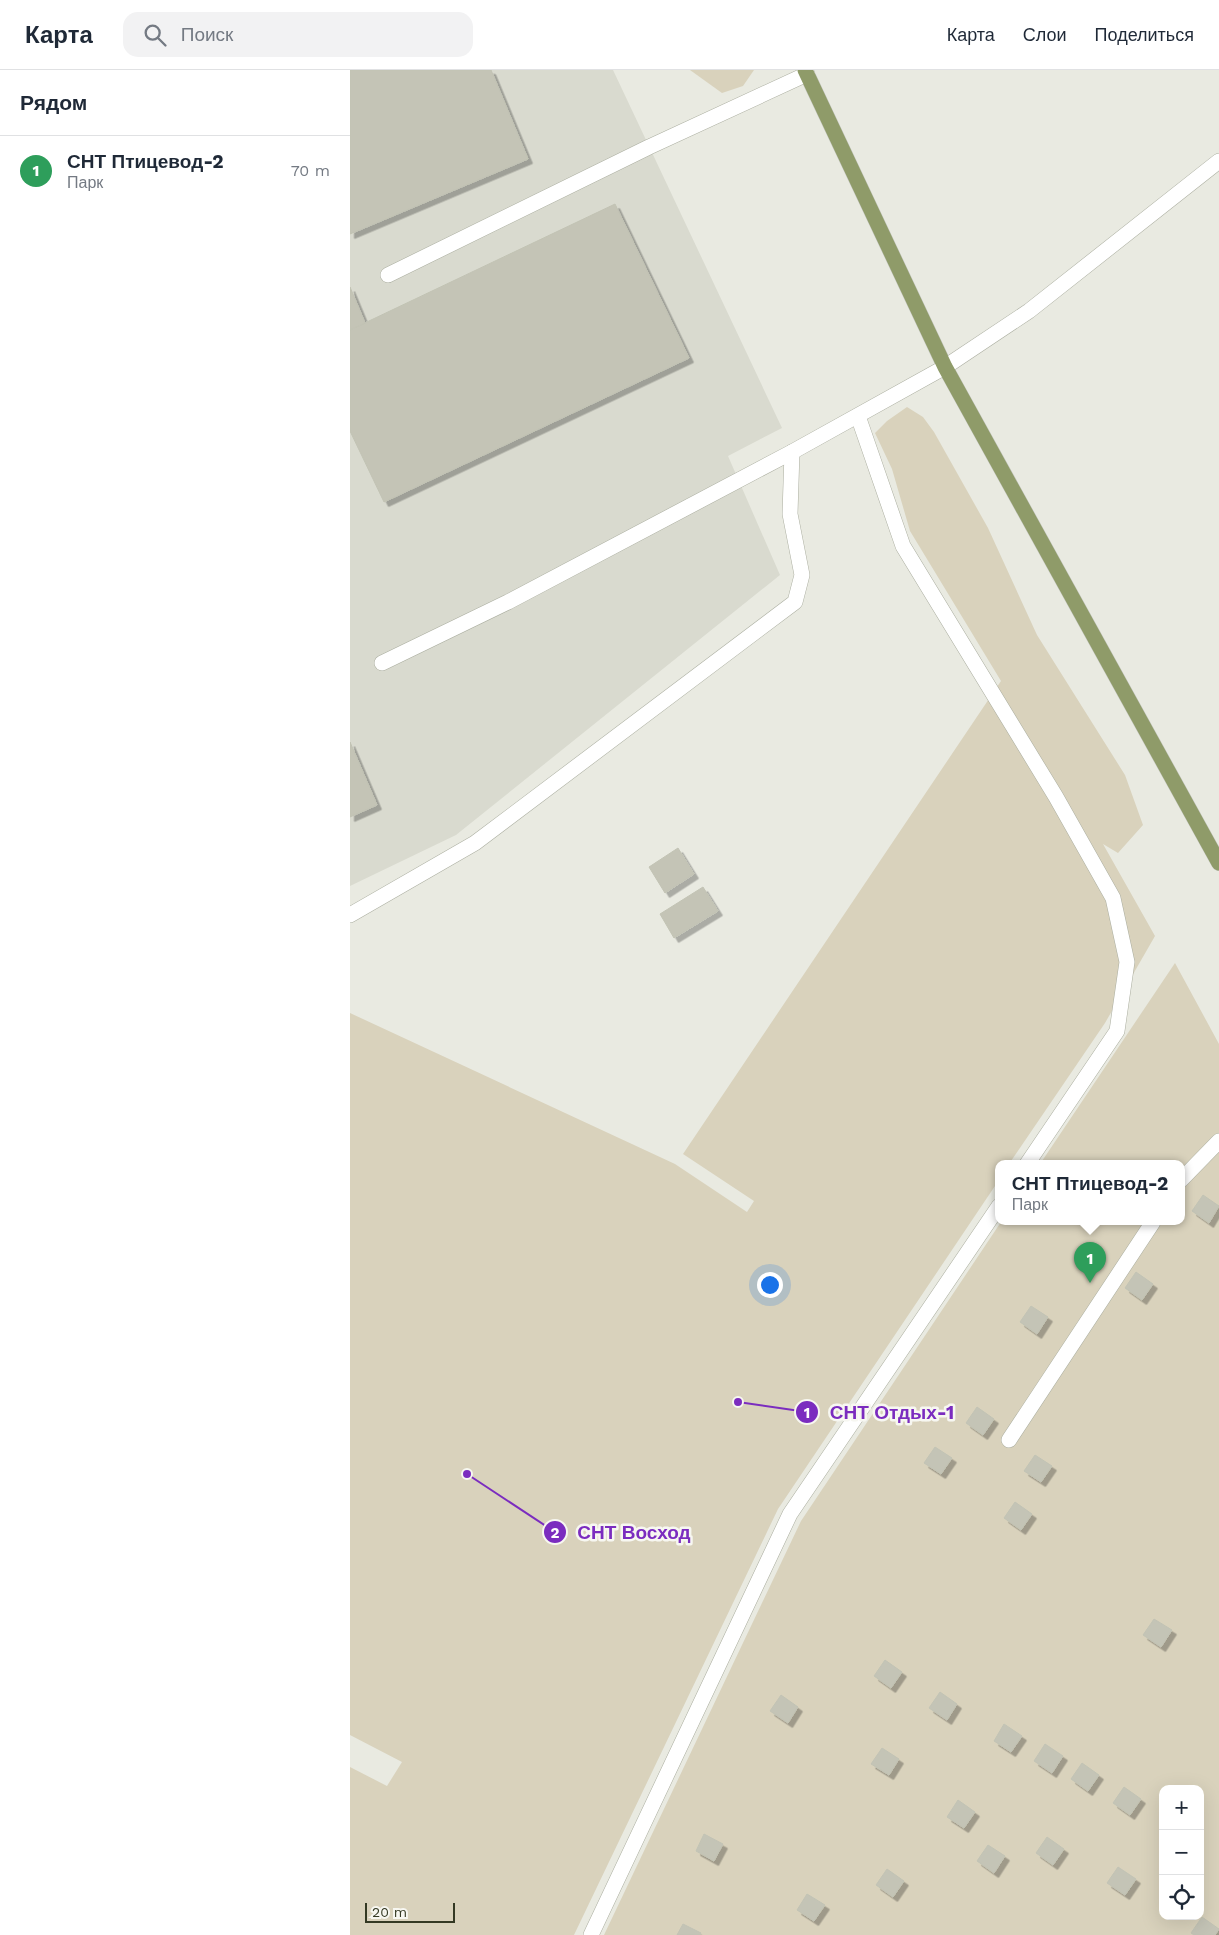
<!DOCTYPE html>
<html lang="ru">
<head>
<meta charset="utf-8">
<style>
  body { margin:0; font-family:"Work Sans",sans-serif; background:#f2f2f3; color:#1f2937 }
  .controls { position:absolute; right:15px; bottom:15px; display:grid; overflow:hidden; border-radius:10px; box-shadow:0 5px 20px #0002 }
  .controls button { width:45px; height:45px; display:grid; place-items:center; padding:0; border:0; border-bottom:1px solid #e0e1e3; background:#fff; color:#1f2937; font:25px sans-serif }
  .scale { position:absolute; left:15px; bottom:12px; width:90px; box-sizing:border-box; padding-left:5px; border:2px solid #343923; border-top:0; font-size:14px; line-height:18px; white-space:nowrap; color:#343923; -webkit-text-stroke:4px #f7f7f1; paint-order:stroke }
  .you { position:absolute; left:419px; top:1214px; width:18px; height:18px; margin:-12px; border:4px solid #fff; border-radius:50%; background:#1a73e8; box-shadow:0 0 0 8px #1a73e833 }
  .badge { display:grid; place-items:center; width:32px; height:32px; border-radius:50%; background:#111827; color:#fff; font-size:16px; font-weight:700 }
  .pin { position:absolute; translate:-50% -41px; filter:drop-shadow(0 1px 2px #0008) }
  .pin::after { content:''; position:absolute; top:26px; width:18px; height:15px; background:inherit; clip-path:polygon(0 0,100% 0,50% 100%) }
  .popup { position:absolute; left:645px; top:1090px; width:190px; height:65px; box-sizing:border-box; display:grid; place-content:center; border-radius:10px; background:#fff; filter:drop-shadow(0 1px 4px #0005); font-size:16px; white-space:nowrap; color:#747a83 }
  .popup b { font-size:19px; color:#1f2937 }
  .popup::after { content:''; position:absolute; left:50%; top:100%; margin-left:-10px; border:10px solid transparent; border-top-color:#fff }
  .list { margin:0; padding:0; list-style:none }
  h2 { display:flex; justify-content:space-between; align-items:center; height:65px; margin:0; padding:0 20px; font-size:21px }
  h2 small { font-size:16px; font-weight:400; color:#747a83 }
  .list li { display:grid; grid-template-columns:32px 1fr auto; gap:15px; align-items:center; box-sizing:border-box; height:70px; padding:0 20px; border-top:1px solid #e0e1e3 }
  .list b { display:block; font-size:19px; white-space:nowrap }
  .list p { margin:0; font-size:16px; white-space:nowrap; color:#747a83 }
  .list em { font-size:16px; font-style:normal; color:#747a83 }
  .icon { flex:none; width:28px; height:28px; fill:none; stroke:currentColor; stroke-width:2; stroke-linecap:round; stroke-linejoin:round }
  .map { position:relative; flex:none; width:869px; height:1865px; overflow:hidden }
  header { display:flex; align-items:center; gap:30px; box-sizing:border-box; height:70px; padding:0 25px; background:#fff; border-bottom:1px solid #e0e1e3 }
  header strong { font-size:24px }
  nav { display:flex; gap:28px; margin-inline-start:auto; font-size:18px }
  .search { width:350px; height:45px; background:#f2f2f3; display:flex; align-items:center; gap:12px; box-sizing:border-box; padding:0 18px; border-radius:15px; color:#747a83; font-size:19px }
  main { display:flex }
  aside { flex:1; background:#fff }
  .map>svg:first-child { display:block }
  .built { fill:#d9dacf }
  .green { fill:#d9d2bc; fill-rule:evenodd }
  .building { fill:#c4c4b6; stroke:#c2c3b4; filter:url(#shadow) }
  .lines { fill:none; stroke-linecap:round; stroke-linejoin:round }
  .minor-casing { stroke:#abaea0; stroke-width:16 }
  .major-casing { stroke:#c6c8c1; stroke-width:16 }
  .minor { stroke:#fff; stroke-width:15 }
  .major { stroke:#8f9b69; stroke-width:15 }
  .leader { fill:none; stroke:#7b2cbf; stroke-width:2 }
  .callout-dot { fill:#7b2cbf; stroke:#f7f7f1; stroke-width:2 }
  .mark-label { font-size:15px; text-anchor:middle; font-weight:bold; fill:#fff }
  .callout-label { font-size:19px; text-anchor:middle; font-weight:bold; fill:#7b2cbf; stroke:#f7f7f1; stroke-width:5; stroke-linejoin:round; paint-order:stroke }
</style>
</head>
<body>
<header>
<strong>Карта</strong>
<div class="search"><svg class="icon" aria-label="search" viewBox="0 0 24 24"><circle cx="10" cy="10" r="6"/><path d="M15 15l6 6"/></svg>Поиск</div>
<nav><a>Карта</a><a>Слои</a><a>Поделиться</a></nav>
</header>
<main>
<aside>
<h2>Рядом<small></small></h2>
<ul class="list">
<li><span class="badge" style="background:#2e9e5b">1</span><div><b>СНТ Птицевод-2</b><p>Парк</p></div><em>70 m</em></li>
</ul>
</aside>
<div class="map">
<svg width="869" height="1865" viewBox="0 0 869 1865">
  <defs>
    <filter id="shadow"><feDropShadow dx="4.5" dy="4.5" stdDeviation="0" flood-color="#0004"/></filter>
  </defs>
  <rect width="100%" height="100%" fill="#e9eae1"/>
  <polygon class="built" points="0,0 263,0 432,358 378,386 430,505 106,765 0,816"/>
  <g class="green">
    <polygon points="340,0 404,0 393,16 372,23"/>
    <polygon points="557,337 573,347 584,362 638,458 687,565 775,705 793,755 768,783 753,774 805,866 755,953 659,1094 649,1094 649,1110 428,1439 224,1865 0,1865 0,1697 37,1716 52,1692 0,1665 0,943 325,1094 397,1142 404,1131 333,1084 651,611 560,461 542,399 525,363 537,351"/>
    <path d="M825,893L869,974V1865H254L451,1451L651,1152H831V1094H690ZM813,1719H850V1846H813Z"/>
  </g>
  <g class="building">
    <polygon points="0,0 141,0 178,89 0,164"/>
    <polygon points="265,134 339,288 34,432 0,361 0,260"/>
    <polygon points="0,217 15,253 0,260"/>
    <polygon points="0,672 27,735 0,747"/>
    <polygon points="328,778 344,804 315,823 299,797"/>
    <polygon points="353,817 368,841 324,868 310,844"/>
    <polygon points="853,1125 869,1136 859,1153 842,1141"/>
    <polygon points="786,1202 803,1214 792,1230 775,1218"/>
    <polygon points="681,1236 698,1247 687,1264 670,1252"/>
    <polygon points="627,1337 644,1349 633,1365 616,1353"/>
    <polygon points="585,1377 602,1388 591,1404 574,1393"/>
    <polygon points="685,1385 702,1396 691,1412 674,1401"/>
    <polygon points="665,1432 682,1444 671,1460 654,1448"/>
    <polygon points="804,1549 822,1560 811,1577 793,1565"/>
    <polygon points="535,1590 552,1602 541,1618 524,1606"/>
    <polygon points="590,1622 607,1634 597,1650 579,1638"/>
    <polygon points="431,1625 448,1637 438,1653 420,1641"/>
    <polygon points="654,1654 672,1666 661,1682 644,1671"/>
    <polygon points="695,1674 713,1686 702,1703 684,1691"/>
    <polygon points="532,1678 549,1689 539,1705 521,1694"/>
    <polygon points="732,1693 749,1705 738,1721 721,1709"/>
    <polygon points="774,1717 791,1729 780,1745 763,1733"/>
    <polygon points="608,1730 625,1742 614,1758 597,1747"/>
    <polygon points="354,1764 373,1774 364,1791 346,1781"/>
    <polygon points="697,1767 714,1779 703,1795 686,1783"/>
    <polygon points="638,1775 655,1786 644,1803 627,1791"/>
    <polygon points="768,1797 786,1809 775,1825 757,1813"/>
    <polygon points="537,1799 554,1811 543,1827 526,1815"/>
    <polygon points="457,1824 475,1835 464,1851 447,1840"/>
    <polygon points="852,1847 869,1859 865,1865 844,1865 841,1863"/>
    <polygon points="333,1854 351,1863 350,1865 327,1865"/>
  </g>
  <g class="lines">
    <defs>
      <g id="minor">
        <polyline points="38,205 299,77 457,4"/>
        <polyline points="508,346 553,476 706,727 763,828 777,892 767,961 677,1094"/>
        <polyline points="32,593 158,532 442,382 595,297 679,241 869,91"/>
        <polyline points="0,845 125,773 445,532 452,505 440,444 442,382"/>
        <polyline points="831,1110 869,1071"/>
        <polyline points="659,1370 803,1152"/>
        <polyline points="241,1865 440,1444 649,1136"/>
      </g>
      <polyline id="major" points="455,0 595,297 869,793"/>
    </defs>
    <use href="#minor" class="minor-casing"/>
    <use href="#major" class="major-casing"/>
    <use href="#minor" class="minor"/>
    <use href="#major" class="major"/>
  </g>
  <path class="leader" d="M388 1332L457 1342M117 1404L205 1462"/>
  <g class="callout-dot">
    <circle cx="388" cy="1332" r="5"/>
    <circle cx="117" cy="1404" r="5"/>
    <circle cx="457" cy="1342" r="12"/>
    <circle cx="205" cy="1462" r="12"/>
  </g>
  <g class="mark-label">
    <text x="457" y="1348">1</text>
    <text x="205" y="1468">2</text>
  </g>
  <g class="callout-label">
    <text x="542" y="1349">СНТ Отдых-1</text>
    <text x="284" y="1469">СНТ Восход</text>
  </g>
</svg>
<div class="controls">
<button>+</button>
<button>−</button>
<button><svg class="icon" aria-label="locate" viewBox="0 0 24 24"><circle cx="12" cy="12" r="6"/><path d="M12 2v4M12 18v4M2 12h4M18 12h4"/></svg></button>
</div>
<div class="scale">20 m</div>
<div class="you"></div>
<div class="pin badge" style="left:740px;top:1213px;background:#2e9e5b">1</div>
<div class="popup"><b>СНТ Птицевод-2</b>Парк</div>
</div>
</main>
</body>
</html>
